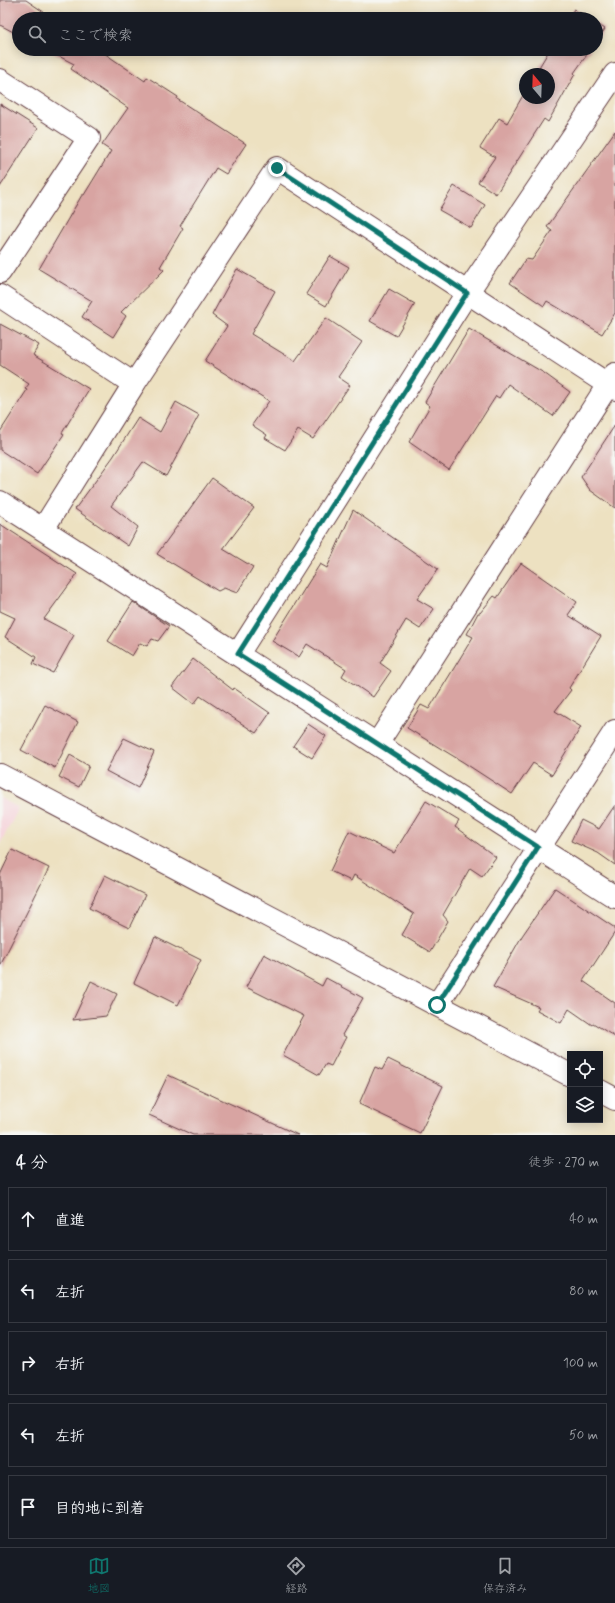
<!DOCTYPE html>
<html lang="ja">
<head>
<meta charset="utf-8">
<style>
  body { margin:0; font-family:Mynerve,"Klee One",sans-serif; background:#242831; color:#f1f3f6 }
  .controls { position:absolute; right:12px; bottom:12px; display:grid; overflow:hidden; border-radius:0px; box-shadow:0 2px 10px #0003 }
  .controls button { width:36px; height:36px; display:grid; place-items:center; padding:0; border:0; border-bottom:1px solid #363941; background:#171b24; color:#f1f3f6; font:20px sans-serif }
  .compass { position:absolute; left:519px; top:68px; width:36px; height:36px; border-radius:50%; background:#171b24; box-shadow:0 2px 10px #0003; rotate:341deg }
  .stop { position:absolute; width:12px; height:12px; margin:-9px; border:3px solid #0f766e; border-radius:50%; background:#fff }
  .stop.end { background:#0f766e; border-color:#fff; box-shadow:0 1px 4px #0008 }
  .list { margin:0; padding:0; list-style:none }
  h2 { display:flex; justify-content:space-between; align-items:center; height:52px; margin:0; padding:0 16px; font-size:17px }
  h2 small { font-size:13px; font-weight:400; color:#9ea1a6 }
  .list li { display:grid; grid-template-columns:26px 1fr auto; gap:12px; align-items:center; box-sizing:border-box; height:64px; margin:0 8px 8px; padding:0 8px; border:1px solid #363941; border-radius:0px }
  .list b { display:block; font-size:15px; white-space:nowrap }
  .list em { font-size:13px; font-style:normal; color:#9ea1a6 }
  .icon { flex:none; width:22px; height:22px; fill:none; stroke:currentColor; stroke-width:2; stroke-linecap:round; stroke-linejoin:round }
  .map { position:relative; flex:none; width:615px; height:1135px; overflow:hidden }
  .search { position:absolute; background:#171b24; box-shadow:0 2px 10px #0003; left:12px; right:12px; top:12px; height:44px; display:flex; align-items:center; gap:10px; box-sizing:border-box; padding:0 14px; border-radius:22px; color:#9ea1a6; font-size:15px }
  .sheet { height:412px; background:#171b24 }
  nav { display:flex; justify-content:space-around; align-items:center; box-sizing:border-box; height:56px; border-top:1px solid #363941; background:#171b24; font-size:11px; color:#9ea1a6 }
  nav a { display:grid; justify-items:center; gap:2px }
  nav .on { color:#0f766e }
  .map>svg:first-child { display:block }
  .built { fill:#f6cfd8 }
  .building { fill:#d8a4a2 }
  .lines { fill:none; stroke-linecap:round; stroke-linejoin:round }
  .minor-casing { stroke:#623c42; stroke-width:24 }
  .minor { stroke:#fff; stroke-width:22 }
  .route { stroke:#0f766e; stroke-width:5 }
</style>
</head>
<body>
<div class="map">
<svg width="615" height="1135" viewBox="0 0 615 1135">
  <rect width="100%" height="100%" fill="#f6f6f2"/>
  <filter id="ink" filterUnits="userSpaceOnUse"><feTurbulence type="fractalNoise" baseFrequency=".025" numOctaves="2"/><feDisplacementMap in="SourceGraphic" scale="8" xChannelSelector="R" yChannelSelector="G"/><feConvolveMatrix kernelMatrix="1 2 1 2 8 2 1 2 1" color-interpolation-filters="sRGB"/></filter>
  <filter id="wash" filterUnits="userSpaceOnUse"><feTurbulence type="fractalNoise" baseFrequency=".012" numOctaves="4" result="noise"/><feDisplacementMap in="SourceGraphic" scale="16" xChannelSelector="R" yChannelSelector="G"/><feGaussianBlur stdDeviation="0.9" result="paint"/><feColorMatrix in="noise" values="0 0 0 0 0 0 0 0 0 0 0 0 0 0 0 0 0 1.4 0 .05"/><feComposite in="paint" operator="in"/></filter>
  <g filter="url(#wash)">
    <rect width="100%" height="100%" fill="#ede1c1"/>
    <polygon class="built" points="0,798 19,808 0,844"/>
    <g id="blocks">
      <g class="building">
        <polygon points="0,0 26,0 54,19 19,19 19,35 0,25"/>
        <polygon points="574,9 588,18 589,19 568,19"/>
        <polygon points="596,23 605,29 596,42"/>
        <polygon points="45,49 98,49 145,81 147,77 178,97 177,99 246,144 226,174 216,168 180,226 183,228 160,267 164,270 121,312 126,316 113,337 82,317 92,301 39,269 82,195 84,195 111,151 102,145 128,108 71,69 74,64"/>
        <polygon points="550,49 591,49 574,73 575,74 548,122 544,119 496,194 478,182 495,157 480,148 499,118 507,123 525,92 525,98 549,98 549,74 535,74"/>
        <polygon points="0,104 38,128 0,187"/>
        <polygon points="615,131 615,313 602,334 547,301 544,306 510,283 526,259 532,260 552,231 547,227"/>
        <polygon points="454,186 485,205 471,228 439,210"/>
        <polygon points="330,256 349,267 326,306 306,294"/>
        <polygon points="237,269 275,291 251,334 295,361 326,318 362,342 338,377 350,385 313,439 298,430 285,450 265,438 267,435 252,425 269,401 205,361 227,326 212,315"/>
        <polygon points="389,289 415,304 396,336 370,321"/>
        <polygon points="0,324 39,345 33,355 89,389 62,433 64,434 37,474 0,450 0,432 27,390 25,389 29,384 0,365"/>
        <polygon points="469,329 544,373 570,392 553,416 508,384 499,398 496,396 449,470 409,442 430,406 425,402"/>
        <polygon points="176,402 199,415 166,476 143,462 111,506 138,527 128,546 75,509 113,457 138,418 160,432"/>
        <polygon points="615,425 615,508 590,490 581,477"/>
        <polygon points="212,478 254,508 223,549 253,567 237,593 224,588 218,591 157,554"/>
        <polygon points="353,510 438,569 417,599 434,609 420,629 406,620 380,663 391,671 373,697 342,676 346,669 307,644 299,657 272,641 320,564 327,568"/>
        <polygon points="0,524 77,574 44,619 74,635 53,673 33,664 36,657 5,637 15,618 0,611"/>
        <polygon points="521,563 577,602 568,615 601,636 569,688 571,690 555,711 581,727 552,775 533,763 512,794 463,762 407,728 421,705 429,709 473,637 467,634 478,613 480,613 494,596 497,598"/>
        <polygon points="133,602 169,626 158,641 152,639 147,646 140,643 132,656 108,641"/>
        <polygon points="193,659 233,690 234,688 270,713 256,733 200,696 194,704 172,687"/>
        <polygon points="45,705 78,722 55,768 21,750"/>
        <polygon points="308,724 326,736 312,758 293,746"/>
        <polygon points="124,738 154,752 138,788 106,771"/>
        <polygon points="70,755 89,766 79,787 59,777"/>
        <polygon points="426,801 459,821 455,827 496,857 482,876 470,868 443,915 448,921 430,952 402,935 414,914 354,875 351,881 330,871 349,831 394,853"/>
        <polygon points="615,805 615,865 598,853 571,841 581,820 599,829"/>
        <polygon points="12,850 49,868 0,966 0,875"/>
        <polygon points="105,875 145,895 129,928 89,908"/>
        <polygon points="555,888 615,928 615,932 583,981 615,1003 615,1037 593,1023 592,1025 569,1009 561,1023 537,1010 539,1007 493,987 522,936"/>
        <polygon points="155,937 201,960 178,1005 134,983"/>
        <polygon points="264,954 322,986 326,978 363,998 342,1035 346,1037 331,1066 326,1064 319,1075 283,1055 304,1016 246,987"/>
        <polygon points="91,981 117,994 106,1016 73,1020"/>
        <polygon points="388,1059 443,1086 420,1133 359,1104 375,1067 382,1070"/>
        <polygon points="168,1075 298,1135 193,1135 149,1115"/>
      </g>
    </g>
  </g>
  <g filter="url(#ink)">
    <use href="#blocks" fill-opacity="0" stroke="#623c42" stroke-width="1"/>
    <g class="lines">
      <defs>
        <g id="minor">
          <polyline points="0,80 89,138 0,272"/>
          <polyline points="0,296 134,384"/>
          <polyline points="0,502 615,897"/>
          <polyline points="43,529 134,384 277,168 615,389"/>
          <polyline points="238,654 467,293 615,74"/>
          <polyline points="377,744 615,374"/>
          <polyline points="0,775 570,1075"/>
          <polyline points="437,1005 615,731"/>
          <polyline points="600,1091 615,1099"/>
        </g>
      </defs>
      <use href="#minor" class="minor-casing"/>
      <use href="#minor" class="minor"/>
    </g>
  </g>
  <g class="lines" filter="url(#ink)">
    <polyline class="route" points="277,168 467,293 238,654 538,847 437,1005"/>
  </g>
</svg>
<div class="controls">
<button><svg class="icon" aria-label="locate" viewBox="0 0 24 24"><circle cx="12" cy="12" r="6"/><path d="M12 2v4M12 18v4M2 12h4M18 12h4"/></svg></button>
<button><svg class="icon" aria-label="layers" viewBox="0 0 24 24"><path d="M12 4l9 5-9 5-9-5zM3 14l9 5 9-5"/></svg></button>
</div>
<svg class="compass" viewBox="-18 -18 36 36"><path d="M0-13l5 13h-10z" fill="#e53935"/><path d="M0 13l5-13h-10z" fill="#9ea1a6"/></svg>
<div class="stop" style="left:437px;top:1005px"></div>
<div class="stop end" style="left:277px;top:168px"></div>
<div class="search"><svg class="icon" aria-label="search" viewBox="0 0 24 24"><circle cx="10" cy="10" r="6"/><path d="M15 15l6 6"/></svg>ここで検索</div>
</div>
<section class="sheet">
<h2>4 分<small>徒歩 · 270 m</small></h2>
<ul class="list">
<li><svg class="icon" aria-label="ahead" viewBox="0 0 24 24"><path d="M12 20V5M6 11l6-6 6 6"/></svg><div><b>直進</b></div><em>40 m</em></li>
<li><svg class="icon" aria-label="left" viewBox="0 0 24 24"><path d="M17 20v-9H6M10 6l-5 5 5 5"/></svg><div><b>左折</b></div><em>80 m</em></li>
<li><svg class="icon" aria-label="right" viewBox="0 0 24 24"><path d="M7 20v-9h11M14 6l5 5-5 5"/></svg><div><b>右折</b></div><em>100 m</em></li>
<li><svg class="icon" aria-label="left" viewBox="0 0 24 24"><path d="M17 20v-9H6M10 6l-5 5 5 5"/></svg><div><b>左折</b></div><em>50 m</em></li>
<li><svg class="icon" aria-label="arrive" viewBox="0 0 24 24"><path d="M6 21V4h12l-3 4 3 4H6"/></svg><div><b>目的地に到着</b></div></li>
</ul>
</section>
<nav>
<a class="on"><svg class="icon" aria-label="map" viewBox="0 0 24 24"><path d="M3 6l6-2 6 2 6-2v14l-6 2-6-2-6 2zM9 4v14M15 6v14"/></svg>地図</a>
<a><svg class="icon" aria-label="directions" viewBox="0 0 24 24"><path d="M12 3l9 9-9 9-9-9zM9 14v-3h6M13 9l2 2-2 2"/></svg>経路</a>
<a><svg class="icon" aria-label="saved" viewBox="0 0 24 24"><path d="M7 4h10v16l-5-4-5 4z"/></svg>保存済み</a>
</nav>
</body>
</html>
